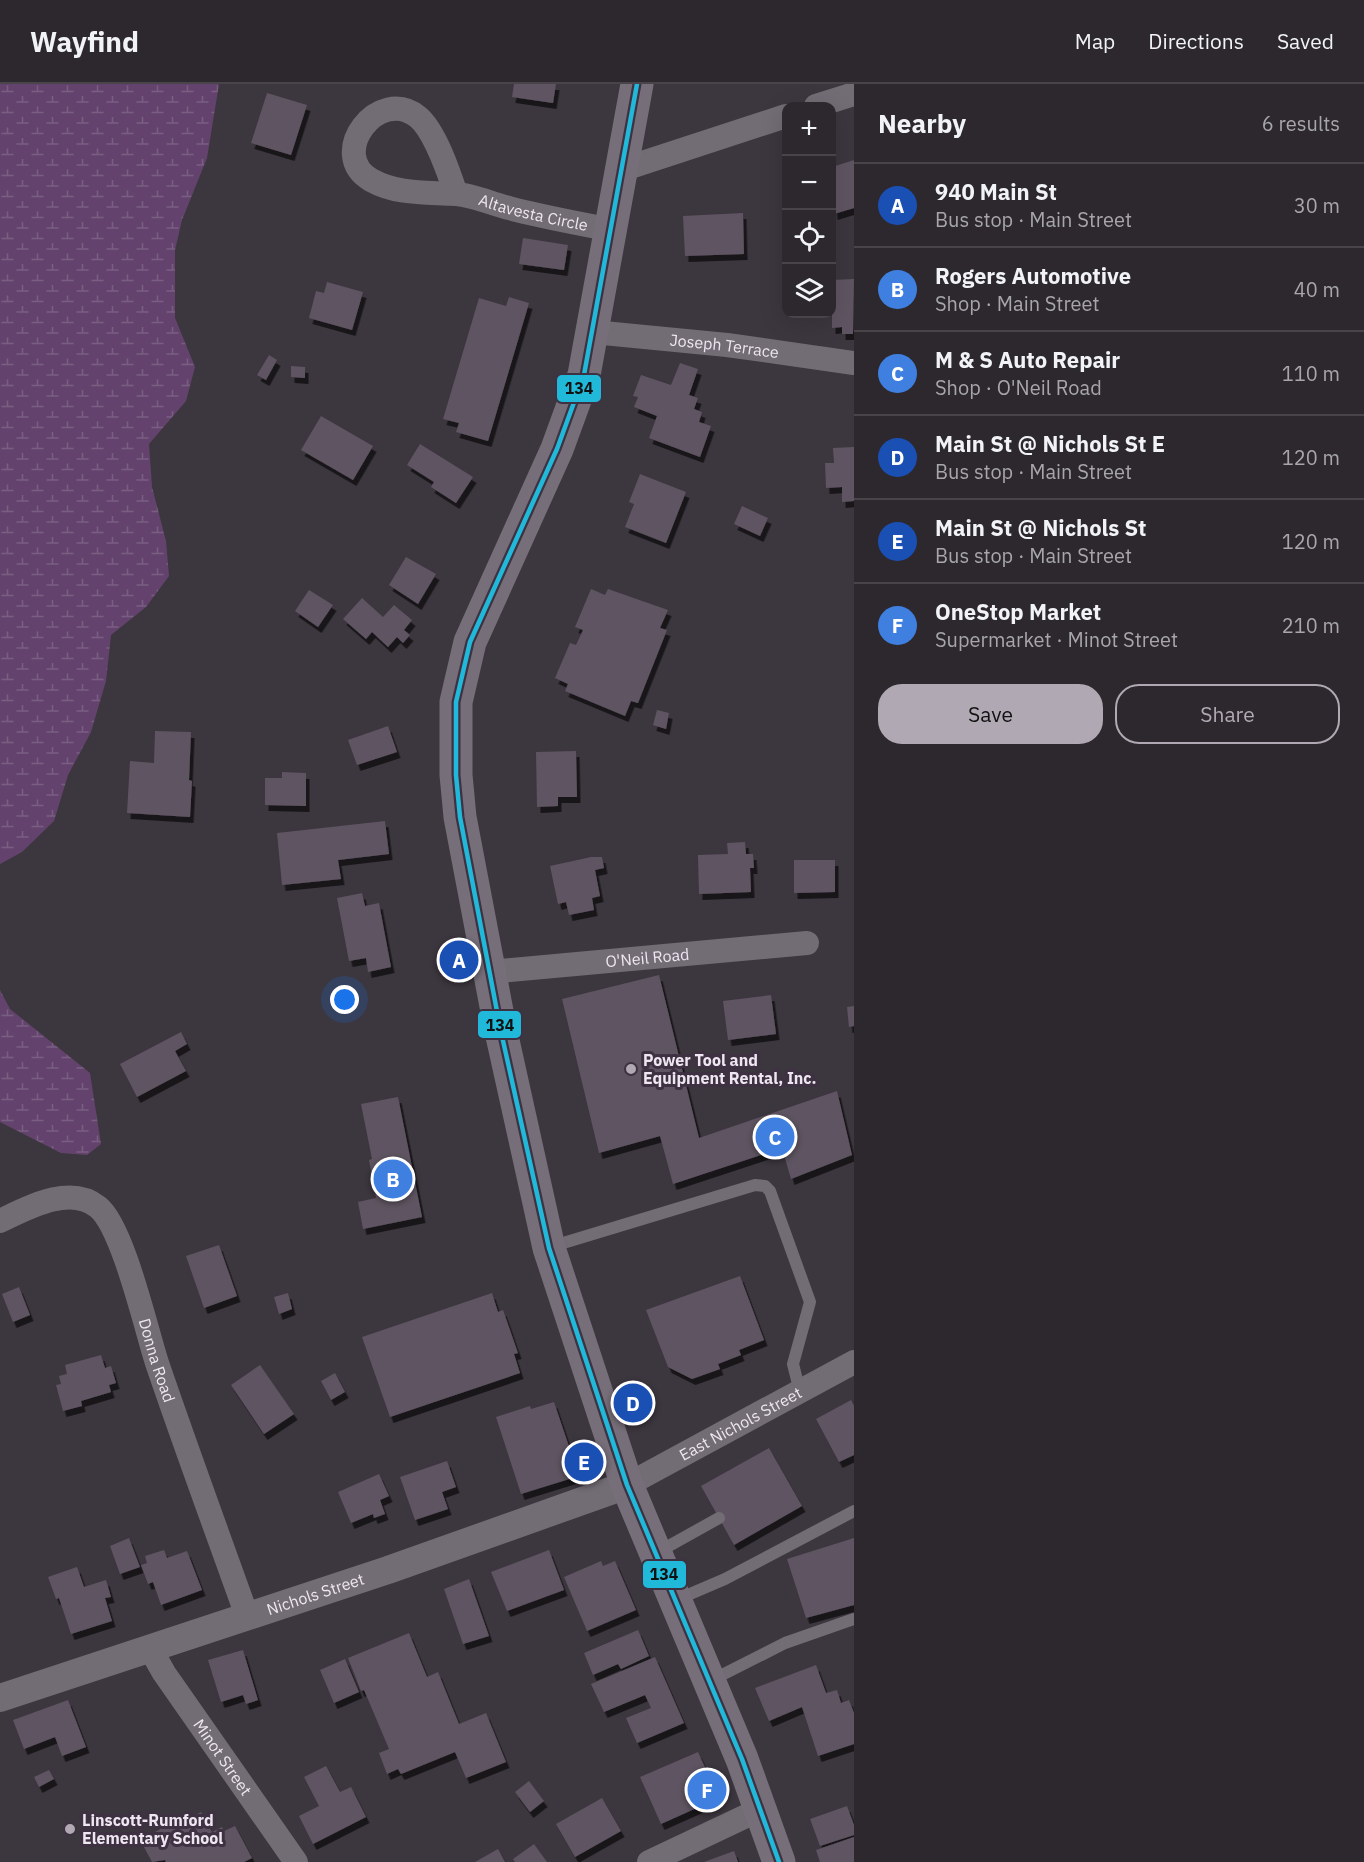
<!DOCTYPE html>
<html lang="en">
<head>
<meta charset="utf-8">
<style>
  body { margin:0; font-family:"IBM Plex Sans",sans-serif; background:#39343a; color:#f1f3f6 }
  .controls { position:absolute; right:18px; top:18px; display:grid; overflow:hidden; border-radius:12px; box-shadow:0 6px 24px #0002 }
  .controls button { width:54px; height:54px; display:grid; place-items:center; padding:0; border:0; border-bottom:2px solid #48444a; background:#2d282e; color:#f1f3f6; font:30px sans-serif }
  .you { position:absolute; left:345px; top:916px; width:21px; height:21px; margin:-15px; border:4px solid #fff; border-radius:50%; background:#1a73e8; box-shadow:0 0 0 9px #1a73e833 }
  .badge { display:grid; place-items:center; width:39px; height:39px; border-radius:50%; background:#b0a8b2; color:#fff; font-size:20px; font-weight:700 }
  .pin { position:absolute; translate:-50% -50%; border:3px solid #fff; box-shadow:0 2px 6px #0006 }
  .list { margin:0; padding:0; list-style:none }
  h2 { display:flex; justify-content:space-between; align-items:center; height:78px; margin:0; padding:0 24px; font-size:26px }
  h2 small { font-size:20px; font-weight:400; color:#a7a6aa }
  .list li { display:grid; grid-template-columns:39px 1fr auto; gap:18px; align-items:center; box-sizing:border-box; height:84px; padding:0 24px; border-top:2px solid #48444a }
  .list b { display:block; font-size:22px; white-space:nowrap }
  .list p { margin:0; font-size:20px; white-space:nowrap; color:#a7a6aa }
  .list em { font-size:20px; font-style:normal; color:#a7a6aa }
  .actions { display:flex; gap:12px; padding:18px 24px }
  .actions a { flex:1; padding:14px 0; border:2px solid #b0a8b2; border-radius:24px; text-align:center; font-size:21px; color:#b0a8b2 }
  .actions .main { background:#b0a8b2; color:#111 }
  .icon { flex:none; width:33px; height:33px; fill:none; stroke:currentColor; stroke-width:2; stroke-linecap:round; stroke-linejoin:round }
  .map { position:relative; flex:none; width:854px; height:1778px; overflow:hidden }
  header { display:flex; align-items:center; gap:36px; box-sizing:border-box; height:84px; padding:0 30px; background:#2d282e; border-bottom:2px solid #48444a }
  header strong { font-size:28px }
  nav { display:flex; gap:33px; margin-inline-start:auto; font-size:21px }
  main { display:flex }
  aside { flex:1; background:#2d282e }
  .map>svg:first-child { display:block }
  .wetland { fill:url(#wetland-marsh) }
  .building { fill:#5f5462; filter:url(#shadow) }
  .lines { fill:none; stroke-linecap:round; stroke-linejoin:round }
  .service { stroke:#726c74; stroke-width:12 }
  .minor { stroke:#726c74; stroke-width:24 }
  .tertiary { stroke:#726c74; stroke-width:28 }
  .secondary { stroke:#766e78; stroke-width:33 }
  .bus-1-casing { stroke:#3e3242; stroke-width:9 }
  .bus-1 { stroke:#20b9da; stroke-width:4.5 }
  .poi-dot { fill:#b0a8b2; stroke:#3e3242; stroke-width:2 }
  .labels { text-anchor:middle; dominant-baseline:central; stroke-width:6; stroke-linejoin:round; paint-order:stroke }
  .street-label { font-size:16px; fill:#eee6f0; stroke:#3e3242 }
  .poi-label { font-size:16px; font-weight:bold; fill:#eee6f0; stroke:#3e3242; text-anchor:start }
  .line-badge { stroke:#3e3242; stroke-width:2 }
  .pale-badge-label { font-size:16px; text-anchor:middle; font-weight:bold; fill:#111 }
</style>
</head>
<body>
<header>
<strong>Wayfind</strong>
<nav><a>Map</a><a>Directions</a><a>Saved</a></nav>
</header>
<main>
<div class="map">
<svg width="854" height="1778" viewBox="0 0 854 1778">
  <defs>
    <pattern id="wetland-marsh" width="20" height="14" patternUnits="userSpaceOnUse" patternTransform="scale(1.5)"><rect width="20" height="14" fill="#63436d"/><path d="M1 5h8M5 5V1M11 12h8M15 12V8" fill="none" stroke="#7a5e82"/></pattern>
    <filter id="shadow"><feDropShadow dx="3.5" dy="6" stdDeviation="0" flood-color="#0009"/></filter>
  </defs>
  <rect width="100%" height="100%" fill="#3c363e"/>
  <g class="wetland">
    <polygon points="0,0 219,0 207,74 182,136 175,166 175,234 195,283 186,317 149,360 152,403 166,457 169,492 146,523 111,551 106,597 91,648 68,691 54,737 22,768 0,780"/>
    <polygon points="0,906 10,925 90,989 101,1060 87,1071 61,1069 0,1038"/>
  </g>
  <g class="building">
    <polygon points="514,0 556,0 553,19 512,13"/>
    <polygon points="267,9 307,21 291,71 251,59"/>
    <polygon points="854,76 854,124 834,130 832,83"/>
    <polygon points="743,129 744,170 685,172 683,132"/>
    <polygon points="523,154 568,161 564,186 519,180"/>
    <polygon points="854,195 853,250 842,250 842,243 832,244 832,196"/>
    <polygon points="327,198 363,208 352,246 309,234 316,207 324,209"/>
    <polygon points="509,213 529,219 488,357 456,348 459,339 443,335 479,214 506,222"/>
    <polygon points="269,271 277,276 266,296 257,291"/>
    <polygon points="680,279 698,285 689,311 698,314 694,325 702,328 699,338 711,342 700,373 649,354 657,332 634,323 638,313 633,312 641,291 671,301"/>
    <polygon points="291,282 305,283 305,294 291,293"/>
    <polygon points="321,332 373,362 353,396 301,366"/>
    <polygon points="420,360 473,393 456,419 431,403 434,398 407,381"/>
    <polygon points="854,363 854,417 842,418 842,403 826,404 825,379 834,379 833,364"/>
    <polygon points="640,390 686,408 666,459 625,443 634,420 629,418"/>
    <polygon points="742,422 768,434 760,452 734,440"/>
    <polygon points="406,473 436,490 418,520 389,501"/>
    <polygon points="591,505 605,511 608,505 668,526 660,544 667,546 638,619 631,617 625,632 565,607 568,600 555,594 570,559 576,561 583,546 575,543"/>
    <polygon points="309,506 333,521 318,543 295,527"/>
    <polygon points="362,514 383,533 394,521 412,536 404,546 410,551 403,559 397,553 388,563 372,548 366,555 343,535"/>
    <polygon points="657,626 669,629 666,645 653,641"/>
    <polygon points="388,642 397,668 357,681 348,656"/>
    <polygon points="155,647 191,648 189,696 192,697 190,733 127,729 130,677 154,679"/>
    <polygon points="576,667 577,713 558,713 558,722 537,723 536,668"/>
    <polygon points="282,688 306,689 306,722 265,721 265,694 282,694"/>
    <polygon points="385,737 389,770 338,776 341,795 282,801 277,749"/>
    <polygon points="745,758 746,770 753,770 754,784 750,784 751,808 699,810 698,771 728,770 727,759"/>
    <polygon points="591,773 602,773 604,784 595,786 600,812 592,814 594,826 569,831 566,818 558,820 550,782"/>
    <polygon points="794,776 835,776 835,808 794,809"/>
    <polygon points="362,809 365,822 379,819 391,883 368,888 366,874 349,877 337,814"/>
    <polygon points="659,891 699,1054 837,1007 852,1071 791,1095 782,1064 673,1100 660,1052 599,1069 562,915"/>
    <polygon points="771,911 776,950 728,956 723,917"/>
    <polygon points="854,922 854,942 849,943 847,923"/>
    <polygon points="181,948 187,960 175,967 186,987 137,1013 120,980"/>
    <polygon points="398,1013 422,1133 363,1145 358,1118 376,1114 369,1076 372,1075 361,1020"/>
    <polygon points="219,1161 237,1212 204,1224 186,1172"/>
    <polygon points="740,1192 764,1256 739,1266 741,1271 718,1280 720,1285 692,1295 668,1283 646,1226"/>
    <polygon points="19,1203 30,1231 13,1238 2,1210"/>
    <polygon points="288,1209 292,1225 279,1230 274,1213"/>
    <polygon points="492,1209 498,1228 503,1226 518,1269 514,1270 520,1289 390,1333 362,1253"/>
    <polygon points="101,1271 105,1284 111,1282 116,1299 109,1301 111,1308 81,1317 82,1322 63,1327 56,1301 61,1300 59,1292 67,1290 65,1281"/>
    <polygon points="260,1281 294,1330 264,1350 231,1301"/>
    <polygon points="335,1289 345,1308 331,1316 321,1297"/>
    <polygon points="851,1316 854,1322 854,1371 839,1378 816,1335"/>
    <polygon points="554,1318 579,1392 521,1410 496,1333 530,1322 531,1325"/>
    <polygon points="769,1364 802,1422 734,1461 701,1402"/>
    <polygon points="447,1377 456,1403 442,1408 448,1425 415,1436 400,1393"/>
    <polygon points="379,1390 389,1412 380,1416 385,1430 374,1434 373,1430 351,1439 338,1408"/>
    <polygon points="129,1454 140,1483 120,1490 110,1462"/>
    <polygon points="854,1454 854,1521 806,1534 787,1475"/>
    <polygon points="164,1466 167,1474 187,1467 202,1506 161,1521 153,1498 148,1500 141,1481 147,1479 145,1472"/>
    <polygon points="549,1466 564,1506 507,1527 491,1488"/>
    <polygon points="601,1477 603,1482 615,1477 636,1526 587,1547 564,1493"/>
    <polygon points="77,1483 84,1503 106,1496 111,1513 105,1514 112,1537 71,1550 59,1514 56,1515 48,1493"/>
    <polygon points="469,1495 489,1552 463,1560 444,1505"/>
    <polygon points="638,1546 649,1572 621,1585 618,1580 593,1591 584,1569"/>
    <polygon points="409,1549 427,1593 438,1588 459,1640 486,1629 506,1678 466,1694 455,1668 401,1690 398,1685 387,1690 379,1669 389,1665 364,1606 361,1607 348,1574"/>
    <polygon points="243,1566 258,1616 246,1620 243,1611 221,1618 208,1576"/>
    <polygon points="655,1573 684,1639 637,1659 626,1634 651,1624 645,1611 604,1628 591,1600"/>
    <polygon points="345,1575 359,1608 334,1619 320,1586"/>
    <polygon points="816,1581 826,1609 837,1606 841,1619 849,1616 854,1629 854,1660 818,1672 802,1623 769,1637 755,1604"/>
    <polygon points="68,1616 86,1663 62,1672 55,1653 24,1665 13,1636"/>
    <polygon points="698,1668 719,1714 661,1740 640,1693"/>
    <polygon points="326,1682 340,1708 351,1703 366,1733 313,1760 299,1732 319,1722 304,1693"/>
    <polygon points="49,1686 54,1695 39,1703 34,1693"/>
    <polygon points="529,1697 544,1717 530,1728 515,1708"/>
    <polygon points="602,1714 621,1747 575,1773 556,1740"/>
    <polygon points="847,1722 854,1741 854,1751 820,1762 810,1735"/>
    <polygon points="201,1728 212,1748 222,1743 224,1747 235,1742 252,1774 244,1778 166,1778 165,1776 152,1778 140,1756 181,1734 183,1738"/>
    <polygon points="854,1753 854,1778 820,1778 816,1766"/>
    <polygon points="534,1760 547,1778 515,1778 513,1775"/>
    <polygon points="498,1765 505,1778 475,1778"/>
    <polygon points="734,1767 738,1778 704,1778"/>
  </g>
  <g class="lines">
    <g class="service">
      <polyline points="550,1163 755,1101 765,1102 770,1107 810,1218 793,1280 800,1308"/>
      <polyline points="658,1468 719,1434"/>
      <polyline points="676,1516 725,1495 854,1427"/>
      <polyline points="710,1597 785,1559 854,1535"/>
    </g>
    <g class="minor">
      <polyline points="816,22 854,10"/>
      <polyline points="624,85 786,32"/>
      <path id="s1" d="M456,110C449,89 435,47 418,33C379,1 326,70 371,96C398,111 427,108 456,110C473,111 492,120 509,124C543,133 578,139 612,146"/>
      <path id="s2" d="M593,248L727,261L854,279"/>
      <path id="s3" d="M489,888L807,859"/>
      <path id="s4" d="M0,1137C27,1124 70,1100 98,1123C123,1143 146,1245 157,1279C186,1364 217,1448 247,1532"/>
      <path id="s5" d="M627,1401L854,1278"/>
      <path id="s6" d="M151,1566L164,1589L296,1778"/>
      <polyline points="649,1778 761,1725"/>
    </g>
    <path class="tertiary" id="s7" d="M0,1614L388,1486L627,1401"/>
    <polyline class="secondary" points="637,0 584,291 557,365 470,558 456,618 456,691 460,733 500,943 549,1164 627,1401 742,1675 779,1778"/>
    <defs>
      <polyline id="bus-1" points="637,0 584,291 557,365 470,558 456,618 456,691 460,733 500,943 549,1164 627,1401 742,1675 779,1778"/>
    </defs>
    <use href="#bus-1" class="bus-1-casing"/>
    <use href="#bus-1" class="bus-1"/>
  </g>
  <g class="poi-dot">
    <circle cx="631" cy="985" r="6"/>
    <circle cx="70" cy="1745" r="6"/>
  </g>
  <g class="labels">
    <g class="street-label">
      <text stroke="none"><textPath href="#s1" startOffset="378">Altavesta Circle</textPath></text>
      <text stroke="none"><textPath href="#s2" startOffset="132">Joseph Terrace</textPath></text>
      <text stroke="none"><textPath href="#s3" startOffset="159">O'Neil Road</textPath></text>
      <text stroke="none"><textPath href="#s4" startOffset="270">Donna Road</textPath></text>
      <text stroke="none"><textPath href="#s5" startOffset="129">East Nichols Street</textPath></text>
      <text stroke="none"><textPath href="#s7" startOffset="332">Nichols Street</textPath></text>
      <text stroke="none"><textPath href="#s6" startOffset="129">Minot Street</textPath></text>
    </g>
    <g class="poi-label">
      <text x="643" y="976">Power Tool and<tspan x="643" dy="18">Equipment Rental, Inc.</tspan></text>
      <text x="82" y="1736">Linscott-Rumford<tspan x="82" dy="18">Elementary School</tspan></text>
    </g>
  </g>
  <g class="line-badge">
    <rect x="556" y="290" width="46" height="29" rx="6" fill="#20b9da"/>
    <rect x="477" y="926" width="45" height="29" rx="6" fill="#20b9da"/>
    <rect x="642" y="1476" width="45" height="29" rx="6" fill="#20b9da"/>
  </g>
  <g class="pale-badge-label">
    <text x="579" y="310">134</text>
    <text x="500" y="947">134</text>
    <text x="664" y="1496">134</text>
  </g>
</svg>
<div class="controls">
<button>+</button>
<button>−</button>
<button><svg class="icon" aria-label="locate" viewBox="0 0 24 24"><circle cx="12" cy="12" r="6"/><path d="M12 2v4M12 18v4M2 12h4M18 12h4"/></svg></button>
<button><svg class="icon" aria-label="layers" viewBox="0 0 24 24"><path d="M12 4l9 5-9 5-9-5zM3 14l9 5 9-5"/></svg></button>
</div>
<div class="you"></div>
<div class="pin badge" style="left:459px;top:876px;background:#1a4fb4">A</div>
<div class="pin badge" style="left:393px;top:1095px;background:#3f7fe0">B</div>
<div class="pin badge" style="left:775px;top:1053px;background:#3f7fe0">C</div>
<div class="pin badge" style="left:633px;top:1319px;background:#1a4fb4">D</div>
<div class="pin badge" style="left:584px;top:1378px;background:#1a4fb4">E</div>
<div class="pin badge" style="left:707px;top:1706px;background:#3f7fe0">F</div>
</div>
<aside>
<h2>Nearby<small>6 results</small></h2>
<ul class="list">
<li><span class="badge" style="background:#1a4fb4">A</span><div><b>940 Main St</b><p>Bus stop · Main Street</p></div><em>30 m</em></li>
<li><span class="badge" style="background:#3f7fe0">B</span><div><b>Rogers Automotive</b><p>Shop · Main Street</p></div><em>40 m</em></li>
<li><span class="badge" style="background:#3f7fe0">C</span><div><b>M &amp; S Auto Repair</b><p>Shop · O'Neil Road</p></div><em>110 m</em></li>
<li><span class="badge" style="background:#1a4fb4">D</span><div><b>Main St @ Nichols St E</b><p>Bus stop · Main Street</p></div><em>120 m</em></li>
<li><span class="badge" style="background:#1a4fb4">E</span><div><b>Main St @ Nichols St</b><p>Bus stop · Main Street</p></div><em>120 m</em></li>
<li><span class="badge" style="background:#3f7fe0">F</span><div><b>OneStop Market</b><p>Supermarket · Minot Street</p></div><em>210 m</em></li>
</ul>
<div class="actions"><a class="main">Save</a><a>Share</a></div>
</aside>
</main>
</body>
</html>
